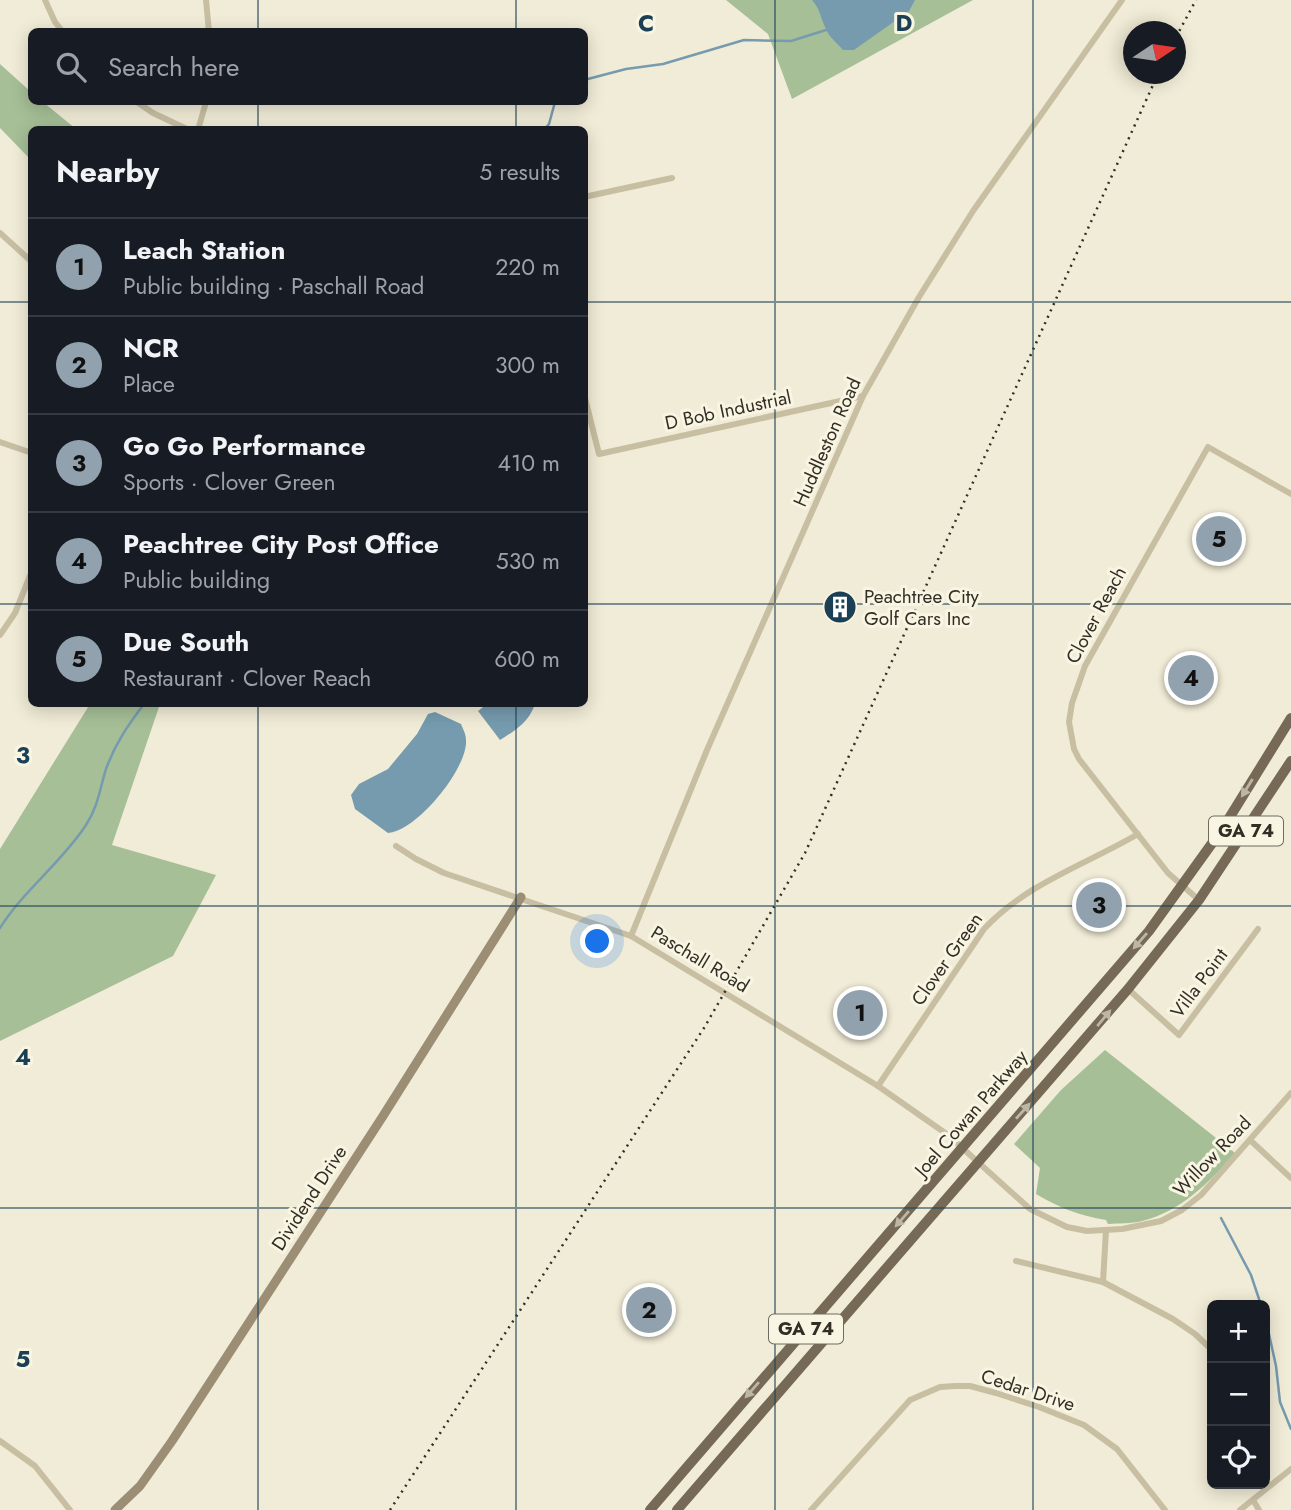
<!DOCTYPE html>
<html lang="en">
<head>
<meta charset="utf-8">
<style>
  body { margin:0; font-family:Jost,sans-serif; background:#242831; color:#f1f3f6 }
  .controls { position:absolute; right:21px; bottom:21px; display:grid; overflow:hidden; border-radius:10px; box-shadow:0 4px 18px #0003 }
  .controls button { width:63px; height:63px; display:grid; place-items:center; padding:0; border:0; border-bottom:2px solid #363941; background:#171b24; color:#f1f3f6; font:35px sans-serif }
  .compass { position:absolute; left:1123px; top:21px; width:63px; height:63px; border-radius:50%; background:#171b24; box-shadow:0 4px 18px #0003; rotate:77deg }
  .you { position:absolute; left:598px; top:942px; width:24px; height:24px; margin:-18px; border:5px solid #fff; border-radius:50%; background:#1a73e8; box-shadow:0 0 0 10px #1a73e833 }
  .badge { display:grid; place-items:center; width:46px; height:46px; border-radius:50%; background:#91a2ae; color:#111; font-size:23px; font-weight:700 }
  .pin { position:absolute; translate:-50% -50%; border:4px solid #fff; box-shadow:0 2px 7px #0006 }
  .list { margin:0; padding:0; list-style:none }
  h2 { display:flex; justify-content:space-between; align-items:center; height:91px; margin:0; padding:0 28px; font-size:30px }
  h2 small { font-size:23px; font-weight:400; color:#9ea1a6 }
  .list li { display:grid; grid-template-columns:46px 1fr auto; gap:21px; align-items:center; box-sizing:border-box; height:98px; padding:0 28px; border-top:2px solid #363941 }
  .list b { display:block; font-size:26px; white-space:nowrap }
  .list p { margin:0; font-size:23px; white-space:nowrap; color:#9ea1a6 }
  .list em { font-size:23px; font-style:normal; color:#9ea1a6 }
  .icon { flex:none; width:38px; height:38px; fill:none; stroke:currentColor; stroke-width:2; stroke-linecap:round; stroke-linejoin:round }
  .map { position:relative; flex:none; width:1291px; height:1510px; overflow:hidden }
  .search { position:absolute; background:#171b24; box-shadow:0 4px 18px #0003; left:28px; top:28px; width:560px; height:77px; display:flex; align-items:center; gap:18px; box-sizing:border-box; padding:0 24px; border-radius:10px; color:#9ea1a6; font-size:26px }
  .panel { position:absolute; background:#171b24; box-shadow:0 4px 18px #0003; left:28px; top:126px; width:560px; height:581px; border-radius:10px }
  .map>svg:first-child { display:block }
  .green { fill:#a6bf97 }
  .water { fill:#769bae }
  .lines { fill:none; stroke-linecap:round; stroke-linejoin:round }
  .stream { stroke:#769bae; stroke-width:2.5 }
  .street { stroke:#c8bfa3; stroke-width:6 }
  .secondary { stroke:#9c8e75; stroke-width:9 }
  .primary { stroke:#766a56; stroke-width:10 }
  .rail { stroke:#332e25; stroke-width:2.5; stroke-dasharray:2 5; stroke-linecap:butt }
  .oneway { fill:#beb6a4 }
  .grid { fill:none; stroke:#1b4055; stroke-width:2; stroke-opacity:0.55 }
  .labels { text-anchor:middle; dominant-baseline:central; stroke-width:6; stroke-linejoin:round; paint-order:stroke }
  .shield { fill:#f9f5e3; stroke:#6e6a5e; stroke-width:2 }
  .shield-label { font-size:18px; font-weight:bold; fill:#332e25 }
  .street-label { font-size:19px; fill:#332e25; stroke:#f9f5e3 }
  .poi-label { font-size:19px; fill:#332e25; stroke:#f9f5e3; text-anchor:start }
  .grid-label { font-size:23px; text-anchor:middle; font-weight:bold; fill:#1b4055; stroke:#f9f5e3; stroke-width:6; stroke-linejoin:round; paint-order:stroke }
</style>
</head>
<body>
<div class="map">
<svg width="1291" height="1510" viewBox="0 0 1291 1510">
  <rect width="100%" height="100%" fill="#f1ecd7"/>
  <g class="green">
    <polygon points="726,0 973,0 792,99 768,34"/>
    <polygon points="0,64 31,92 32,102 43,102 76,129 32,130 31,160 0,128"/>
    <polygon points="90,704 160,704 112,845 216,875 173,956 0,1041 0,849"/>
    <path d="M1105,1050L1235,1153C1210,1182 1180,1212 1142,1221C1131,1224 1119,1223 1108,1224L1106,1220C1080,1216 1058,1207 1036,1194L1040,1168L1014,1144L1061,1090Z"/>
  </g>
  <g class="water">
    <path d="M812,0H915L909,11L854,50H843C837,43 828,36 825,27C820,16 820,9 812,0Z"/>
    <path d="M487,704H535C529,722 516,730 500,740L478,711Z"/>
    <path d="M435,712L461,724C463,729 466,734 466,740C468,768 417,831 388,833L355,809L351,795L359,784L388,769L417,734L428,714Z"/>
  </g>
  <g class="lines">
    <g class="stream">
      <polyline points="584,80 626,69 663,64 744,40 791,41 826,30"/>
      <polyline points="544,130 549,124 555,102"/>
      <path d="M0,928C24,890 62,862 86,825C98,807 100,788 106,769C115,744 128,725 144,704"/>
      <polyline points="1221,1218 1251,1275 1261,1305"/>
      <polyline points="1265,1316 1276,1366 1280,1402 1291,1429"/>
    </g>
    <g class="street">
      <polyline points="45,0 55,22 63,32"/>
      <polyline points="206,0 209,32"/>
      <polyline points="137,102 153,113 189,130"/>
      <polyline points="198,130 206,102"/>
      <polyline points="584,197 672,178"/>
      <polyline points="0,233 32,262"/>
      <polyline points="584,394 599,454 863,396"/>
      <polyline points="0,442 32,453"/>
      <polyline points="0,635 15,613 32,571"/>
      <polyline points="396,846 416,859 444,873 631,936 878,1086 948,1135 1030,1209 1067,1227 1087,1231 1122,1229 1161,1221 1182,1210 1201,1195 1291,1093"/>
      <polyline points="1199,900 1168,873 1079,759 1074,749 1069,722 1072,703 1085,666 1208,447 1291,494"/>
      <polyline points="631,936 707,750 863,396 919,297 973,211 1122,0"/>
      <polyline points="1128,989 1179,1035 1258,929"/>
      <path d="M878,1086L984,929C1027,883 1085,865 1138,834"/>
      <polyline points="1250,1140 1291,1178"/>
      <polyline points="1016,1261 1103,1282 1173,1319 1195,1334 1212,1350"/>
      <polyline points="1103,1282 1106,1230"/>
      <polyline points="0,1441 35,1466 70,1510"/>
      <polyline points="1253,1500 1259,1510"/>
      <polyline points="811,1510 910,1400 940,1387 955,1386 970,1386 996,1393 1039,1407 1084,1425 1117,1449 1165,1510"/>
      <polyline points="1240,1510 1291,1469"/>
    </g>
    <polyline class="secondary" points="115,1510 140,1486 172,1441 383,1116 521,897"/>
    <g class="primary">
      <polyline points="650,1510 1149,931 1223,828 1291,718"/>
      <polyline points="677,1510 1128,989 1199,900 1291,761"/>
    </g>
    <g class="rail">
      <polyline points="1176,37 1196,0"/>
      <polyline points="390,1510 704,1028 805,853 1158,74"/>
    </g>
  </g>
  <defs><path id="oneway-solid" d="M-6-.8H1V-3.2L6.5 0L1 3.2V.8H-6Z" transform="scale(1.75)"/></defs>
  <g class="oneway">
    <use href="#oneway-solid" transform="translate(1247 788) rotate(122)"/>
    <use href="#oneway-solid" transform="translate(1140 941) rotate(131)"/>
    <use href="#oneway-solid" transform="translate(1104 1018) rotate(-50)"/>
    <use href="#oneway-solid" transform="translate(1023 1111) rotate(-48)"/>
    <use href="#oneway-solid" transform="translate(902 1219) rotate(131)"/>
    <use href="#oneway-solid" transform="translate(752 1390) rotate(131)"/>
  </g>
  <path class="grid" d="M258,0V32M516,0V32M775,0V1510M1033,0V1510M258,102V130M516,102V130M0,302H32M584,302H1291M0,604H32M584,604H1291M258,704V1510M516,704V1510M0,906H1291M0,1208H1291"/>
  <defs>
    <symbol id="building-disc" viewBox="-11 -11 22 22"><circle r="9.5" fill="#1b4055" stroke="#f9f5e3"/><path d="M-4-6H4V6H1V3H-1V6H-4ZM-2.5-4.3h1.7v1.8h-1.7ZM.8-4.3h1.7v1.8H.8ZM-2.5-1h1.7V.8h-1.7ZM.8-1h1.7V.8H.8Z" fill="#fff"/></symbol>
  </defs>
  <g fill-rule="evenodd">
    <use href="#building-disc" x="821" y="588" width="38" height="38"/>
  </g>
  <g class="labels">
    <g class="shield">
      <rect x="1209" y="816.5" width="74" height="29" rx="5"/>
      <rect x="769" y="1314.5" width="74" height="29" rx="5"/>
    </g>
    <g class="shield-label">
      <text x="1246" y="831">GA 74</text>
      <text x="806" y="1329">GA 74</text>
    </g>
    <g class="street-label">
      <text transform="translate(728 410) rotate(-12)">D Bob Industrial</text>
      <text transform="translate(827 442) rotate(-66)">Huddleston Road</text>
      <text transform="translate(1096 615) rotate(-62)">Clover Reach</text>
      <text transform="translate(700 959) rotate(31)">Paschall Road</text>
      <text transform="translate(947 959) rotate(-55)">Clover Green</text>
      <text transform="translate(1199 983) rotate(-53)">Villa Point</text>
      <text transform="translate(971 1113) rotate(-49)">Joel Cowan Parkway</text>
      <text transform="translate(1212 1156) rotate(-46)">Willow Road</text>
      <text transform="translate(309 1198) rotate(-57)">Dividend Drive</text>
      <text transform="translate(1028 1390) rotate(18)">Cedar Drive</text>
    </g>
    <g class="poi-label">
      <text x="864" y="596">Peachtree City<tspan x="864" dy="22">Golf Cars Inc</tspan></text>
    </g>
  </g>
  <g class="grid-label">
    <text x="646" y="31">C</text>
    <text x="904" y="31">D</text>
    <text x="23" y="763">3</text>
    <text x="23" y="1065">4</text>
    <text x="23" y="1367">5</text>
  </g>
</svg>
<div class="controls">
<button>+</button>
<button>−</button>
<button><svg class="icon" aria-label="locate" viewBox="0 0 24 24"><circle cx="12" cy="12" r="6"/><path d="M12 2v4M12 18v4M2 12h4M18 12h4"/></svg></button>
</div>
<svg class="compass" viewBox="-18 -18 36 36"><path d="M0-13l5 13h-10z" fill="#e53935"/><path d="M0 13l5-13h-10z" fill="#9ea1a6"/></svg>
<div class="you"></div>
<div class="pin badge" style="left:860px;top:1013px">1</div>
<div class="pin badge" style="left:649px;top:1310px">2</div>
<div class="pin badge" style="left:1099px;top:905px">3</div>
<div class="pin badge" style="left:1191px;top:678px">4</div>
<div class="pin badge" style="left:1219px;top:539px">5</div>
<div class="search"><svg class="icon" aria-label="search" viewBox="0 0 24 24"><circle cx="10" cy="10" r="6"/><path d="M15 15l6 6"/></svg>Search here</div>
<section class="panel">
<h2>Nearby<small>5 results</small></h2>
<ul class="list">
<li><span class="badge">1</span><div><b>Leach Station</b><p>Public building · Paschall Road</p></div><em>220 m</em></li>
<li><span class="badge">2</span><div><b>NCR</b><p>Place</p></div><em>300 m</em></li>
<li><span class="badge">3</span><div><b>Go Go Performance</b><p>Sports · Clover Green</p></div><em>410 m</em></li>
<li><span class="badge">4</span><div><b>Peachtree City Post Office</b><p>Public building</p></div><em>530 m</em></li>
<li><span class="badge">5</span><div><b>Due South</b><p>Restaurant · Clover Reach</p></div><em>600 m</em></li>
</ul>
</section>
</div>
</body>
</html>
